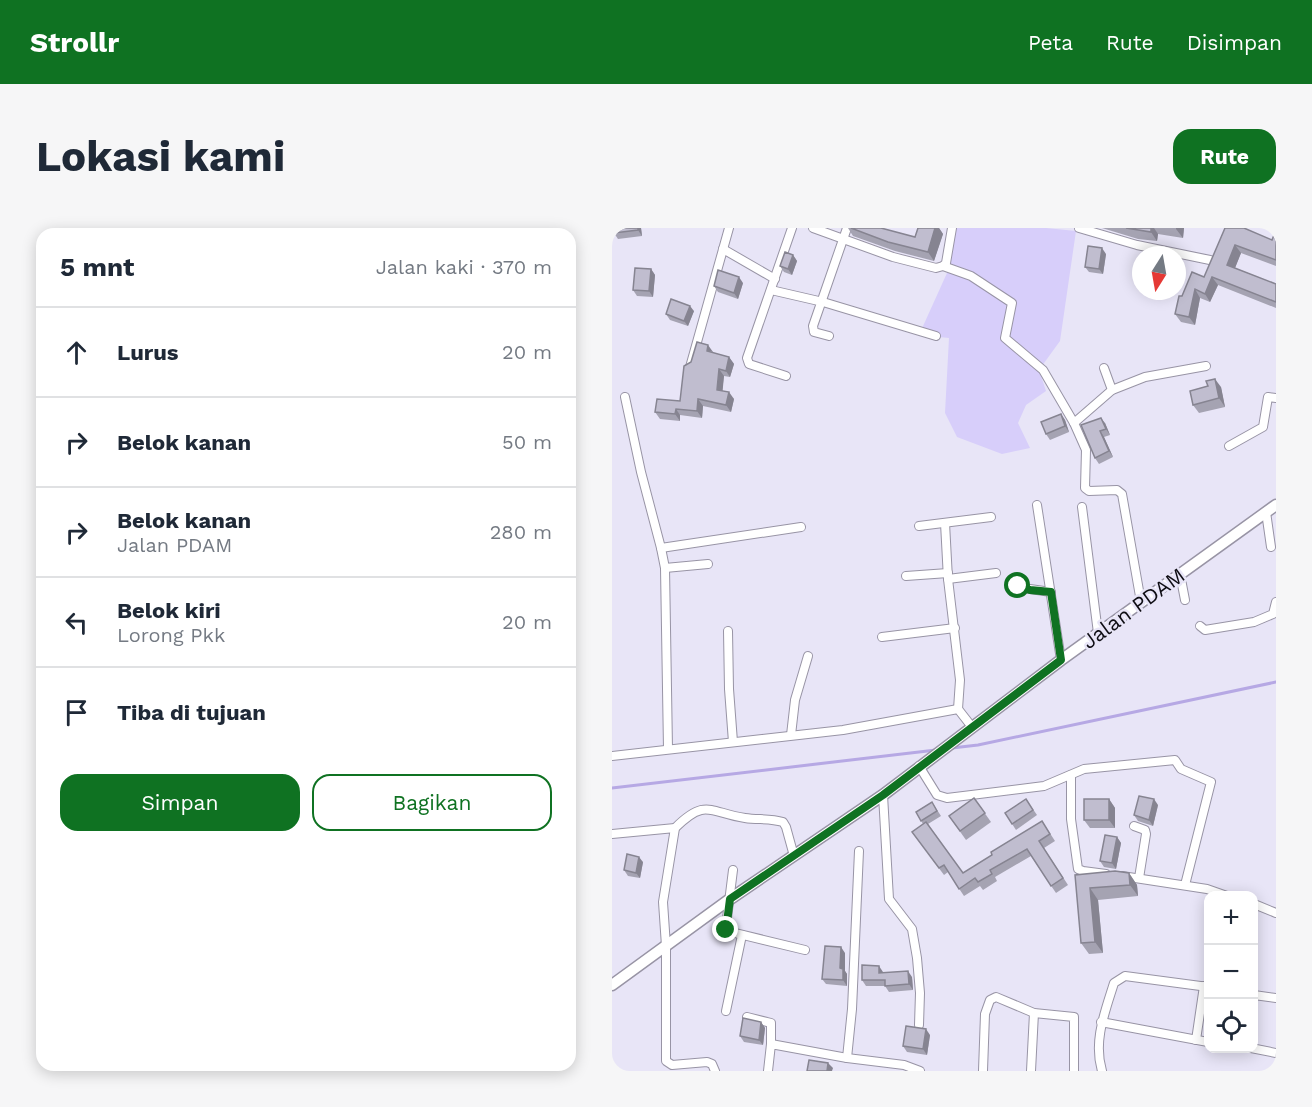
<!DOCTYPE html>
<html lang="id">
<head>
<meta charset="utf-8">
<style>
  body { margin:0; font-family:"Work Sans",sans-serif; background:#f6f6f7; color:#1f2937 }
  .controls { position:absolute; right:18px; bottom:18px; display:grid; overflow:hidden; border-radius:12px; box-shadow:0 3px 15px #0003 }
  .controls button { width:54px; height:54px; display:grid; place-items:center; padding:0; border:0; border-bottom:2px solid #e0e1e3; background:#fff; color:#1f2937; font:30px sans-serif }
  .compass { position:absolute; left:520px; top:18px; width:54px; height:54px; border-radius:50%; background:#fff; box-shadow:0 3px 15px #0003; rotate:191deg }
  .stop { position:absolute; width:18px; height:18px; margin:-14px; border:4px solid #0f7222; border-radius:50%; background:#fff }
  .stop.end { background:#0f7222; border-color:#fff; box-shadow:0 2px 6px #0008 }
  .list { margin:0; padding:0; list-style:none }
  h2 { display:flex; justify-content:space-between; align-items:center; height:78px; margin:0; padding:0 24px; font-size:26px }
  h2 small { font-size:20px; font-weight:400; color:#747a83 }
  .list li { display:grid; grid-template-columns:39px 1fr auto; gap:18px; align-items:center; box-sizing:border-box; height:90px; padding:0 24px; border-top:2px solid #e0e1e3 }
  .list b { display:block; font-size:22px; white-space:nowrap }
  .list p { margin:0; font-size:20px; white-space:nowrap; color:#747a83 }
  .list em { font-size:20px; font-style:normal; color:#747a83 }
  .actions { display:flex; gap:12px; padding:18px 24px }
  .actions a { flex:1; padding:14px 0; border:2px solid #0f7222; border-radius:18px; text-align:center; font-size:21px; color:#0f7222 }
  .actions .main { background:#0f7222; color:#fff }
  .icon { flex:none; width:33px; height:33px; fill:none; stroke:currentColor; stroke-width:2; stroke-linecap:round; stroke-linejoin:round }
  .map { position:relative; flex:none; width:664px; height:843px; overflow:hidden; border-radius:18px }
  header { display:flex; align-items:center; gap:36px; box-sizing:border-box; height:84px; padding:0 30px; background:#0f7222; color:#fff }
  header strong { font-size:28px }
  nav { display:flex; gap:33px; margin-inline-start:auto; font-size:21px }
  .intro { display:flex; align-items:center; justify-content:space-between; box-sizing:border-box; height:144px; padding:0 36px }
  h1 { margin:0; font-size:42px }
  .button { padding:15px 27px; border-radius:18px; background:#0f7222; color:#fff; font-size:21px; font-weight:700 }
  main { display:flex; gap:36px; padding:0 36px }
  aside { flex:1; background:#fff; border-radius:18px; box-shadow:0 3px 15px #0003 }
  .map>svg:first-child { display:block }
  .green { fill:#d7cefa }
  .lines { fill:none; stroke-linecap:round; stroke-linejoin:round }
  .stream { stroke:#b6a8e4; stroke-width:3 }
  .minor-casing { stroke:#9894a5; stroke-width:10 }
  .tertiary-casing { stroke:#9894a5; stroke-width:13 }
  .minor { stroke:#fff; stroke-width:8 }
  .tertiary { stroke:#fff; stroke-width:10 }
  .wall { fill:#a5a3b2 }
  .shaded-wall { fill:#868491 }
  .building { fill:#c0bdcf; stroke:#868491; stroke-width:1.5 }
  .route { stroke:#0f7222; stroke-width:8 }
  .labels { text-anchor:middle; dominant-baseline:central; stroke-width:5; stroke-linejoin:round; paint-order:stroke }
  .street-label { font-size:21px; fill:#0e0d13; stroke:#e8e5f7 }
</style>
</head>
<body>
<header>
<strong>Strollr</strong>
<nav><a>Peta</a><a>Rute</a><a>Disimpan</a></nav>
</header>
<div class="intro"><h1>Lokasi kami</h1><a class="button">Rute</a></div>
<main>
<aside>
<h2>5 mnt<small>Jalan kaki · 370 m</small></h2>
<ul class="list">
<li><svg class="icon" aria-label="ahead" viewBox="0 0 24 24"><path d="M12 20V5M6 11l6-6 6 6"/></svg><div><b>Lurus</b></div><em>20 m</em></li>
<li><svg class="icon" aria-label="right" viewBox="0 0 24 24"><path d="M7 20v-9h11M14 6l5 5-5 5"/></svg><div><b>Belok kanan</b></div><em>50 m</em></li>
<li><svg class="icon" aria-label="right" viewBox="0 0 24 24"><path d="M7 20v-9h11M14 6l5 5-5 5"/></svg><div><b>Belok kanan</b><p>Jalan PDAM</p></div><em>280 m</em></li>
<li><svg class="icon" aria-label="left" viewBox="0 0 24 24"><path d="M17 20v-9H6M10 6l-5 5 5 5"/></svg><div><b>Belok kiri</b><p>Lorong Pkk</p></div><em>20 m</em></li>
<li><svg class="icon" aria-label="arrive" viewBox="0 0 24 24"><path d="M6 21V4h12l-3 4 3 4H6"/></svg><div><b>Tiba di tujuan</b></div></li>
</ul>
<div class="actions"><a class="main">Simpan</a><a>Bagikan</a></div>
</aside>
<div class="map">
<svg width="664" height="843" viewBox="0 0 664 843">
  <rect width="100%" height="100%" fill="#e8e5f7"/>
  <polygon class="green" points="343,0 434,0 464,3 448,113 427,142 434,163 414,177 406,195 418,220 390,226 345,209 333,185 337,110 307,107 335,45"/>
  <g class="lines">
    <g class="stream">
      <polyline points="340,520 366,517 664,454"/>
      <polyline points="0,560 324,522"/>
    </g>
    <defs>
      <g id="minor">
        <polyline points="201,0 281,29 324,40 331,38 334,35 340,0"/>
        <polyline points="467,0 525,17 598,32"/>
        <polyline points="111,21 163,51"/>
        <polyline points="331,38 359,48 400,75 393,110 431,142 462,195 474,222 473,260 477,263 505,262 510,266 529,374"/>
        <polyline points="159,62 211,74 324,108"/>
        <polyline points="217,108 202,104 201,98 235,0"/>
        <polyline points="78,139 117,0"/>
        <polyline points="492,140 500,162"/>
        <polyline points="174,148 137,136 135,130 180,0"/>
        <polyline points="13,169 29,244 49,320 53,340 56,521"/>
        <polyline points="462,195 500,162 533,149 594,138"/>
        <polyline points="617,218 651,199 656,169 664,170"/>
        <polyline points="425,277 449,432"/>
        <polyline points="470,279 486,405"/>
        <polyline points="654,284 659,319"/>
        <polyline points="333,295 336,351 348,452 346,481"/>
        <polyline points="307,298 379,289"/>
        <polyline points="49,320 189,299"/>
        <polyline points="53,340 96,336"/>
        <polyline points="568,346 573,372"/>
        <polyline points="294,348 336,345"/>
        <polyline points="336,351 384,345"/>
        <polyline points="403,355 411,360 439,364"/>
        <polyline points="588,398 593,402 642,394 661,386 664,374"/>
        <polyline points="116,403 117,461 121,514"/>
        <polyline points="270,409 343,400"/>
        <polyline points="179,507 183,472 196,428"/>
        <polyline points="0,528 231,502 346,481 360,499"/>
        <polyline points="307,538 325,567 335,570 432,558 472,541 563,532 569,541 599,554 573,657"/>
        <polyline points="459,547 459,591 466,641 471,643 494,646"/>
        <polyline points="271,567 277,671 300,701 305,730 308,765 307,797"/>
        <polyline points="522,598 533,602 534,606 527,650"/>
        <path d="M63,600C94,569 98,585 133,590C146,592 158,590 171,594L174,599L182,628"/>
        <polyline points="0,606 63,600 51,674 54,718 54,833 60,837 95,834 100,836 103,843"/>
        <polyline points="121,642 114,698 115,703 193,722"/>
        <polyline points="510,648 595,661 615,668"/>
        <polyline points="642,676 664,685"/>
        <polyline points="642,767 664,770"/>
        <polyline points="114,783 130,707"/>
        <polyline points="135,789 159,795 159,816"/>
        <polyline points="489,794 596,814"/>
        <polyline points="584,812 592,758"/>
        <polyline points="639,820 664,825"/>
        <polyline points="235,830 240,781 247,623"/>
        <polyline points="156,843 159,816 235,830 292,837 308,843"/>
        <polyline points="371,843 373,786 378,772 384,769 422,785 462,789 462,843"/>
        <polyline points="419,843 422,785"/>
        <path d="M490,843C481,813 493,784 502,755L513,748L596,759"/>
      </g>
      <polyline id="tertiary" points="0,757 118,671 271,567 449,432 664,277"/>
    </defs>
    <use href="#minor" class="minor-casing"/>
    <use href="#tertiary" class="tertiary-casing"/>
    <use href="#minor" class="minor"/>
    <use href="#tertiary" class="tertiary"/>
  </g>
  <g class="wall">
    <polygon points="1,0 29,0 30,8 6,11 2,5"/>
    <polygon points="236,0 269,0 303,9 306,0 327,0 331,6 322,33 283,23 241,8"/>
    <polygon points="490,0 572,0 571,10 546,6 545,13 526,11"/>
    <polygon points="623,0 660,12 664,2 664,38 629,25 623,40 664,56 664,80 606,57 598,74 588,70 583,97 569,94 563,86 570,68 592,49"/>
    <polygon points="494,26 491,46 477,44 473,39"/>
    <polygon points="181,27 185,33 180,47 172,44 168,38"/>
    <polygon points="39,41 43,47 41,69 25,68 21,62"/>
    <polygon points="131,55 126,71 106,64 102,58"/>
    <polygon points="82,83 76,98 58,92 54,86"/>
    <polygon points="101,125 117,129 122,136 118,149 112,148 110,163 122,171 119,184 91,178 90,190 68,187 68,193 48,191 43,184 68,173"/>
    <polygon points="609,159 613,179 587,185 581,177"/>
    <polygon points="449,186 453,192 457,204 438,212 434,206"/>
    <polygon points="493,195 498,207 492,209 501,229 487,236 483,230 469,197"/>
    <polygon points="362,570 379,594 354,612 337,588"/>
    <polygon points="414,571 425,587 404,602 393,585"/>
    <polygon points="497,571 503,580 503,600 478,600 472,592"/>
    <polygon points="320,574 329,588 316,596 351,645 380,627 430,593 443,613 432,620 456,657 444,665 419,628 383,649 385,653 371,662 368,658 352,668 336,644 332,647 300,604 311,596 304,584"/>
    <polygon points="546,577 541,598 526,593 522,587"/>
    <polygon points="505,609 509,615 504,641 492,639 488,633"/>
    <polygon points="31,634 28,650 16,648 12,642"/>
    <polygon points="517,645 525,657 526,668 486,672 491,725 477,726 469,715 463,647"/>
    <polygon points="233,725 233,743 235,746 235,758 214,756 210,751"/>
    <polygon points="271,744 271,745 300,749 301,762 277,764 273,758 254,758 250,752"/>
    <polygon points="149,794 153,800 151,817 132,814 128,808"/>
    <polygon points="318,807 315,827 295,824 291,818"/>
  </g>
  <g class="shaded-wall">
    <polygon points="26,0 29,0 30,8 26,2"/>
    <polygon points="320,0 327,0 331,6 322,33 316,24"/>
    <polygon points="539,0 542,0 546,6 545,13 539,4"/>
    <polygon points="564,0 572,0 571,10 564,1"/>
    <polygon points="623,17 629,25 621,45 615,37"/>
    <polygon points="490,20 494,26 491,46 487,41"/>
    <polygon points="181,27 185,33 180,47 176,41"/>
    <polygon points="39,41 43,47 41,69 37,63"/>
    <polygon points="127,49 131,55 126,71 122,65"/>
    <polygon points="600,49 606,57 598,74 593,66"/>
    <polygon points="583,61 588,70 583,97 577,89"/>
    <polygon points="78,78 82,83 76,98 72,93"/>
    <polygon points="96,117 101,124 95,123"/>
    <polygon points="117,129 122,136 118,149 114,143"/>
    <polygon points="107,141 112,148 110,169 105,162"/>
    <polygon points="603,151 609,159 613,179 607,170"/>
    <polygon points="117,164 122,171 119,184 114,177"/>
    <polygon points="86,171 91,178 90,190 85,183"/>
    <polygon points="64,181 68,187 68,193 63,186"/>
    <polygon points="449,186 453,192 457,204 453,198"/>
    <polygon points="489,190 493,195 498,207 494,201"/>
    <polygon points="488,203 492,209 501,229 497,223"/>
    <polygon points="497,571 503,580 503,600 497,592"/>
    <polygon points="542,571 546,577 541,598 537,592"/>
    <polygon points="505,609 509,615 504,641 500,635"/>
    <polygon points="27,629 31,634 28,650 24,645"/>
    <polygon points="517,645 525,657 526,668 518,657"/>
    <polygon points="478,660 486,672 491,725 483,714"/>
    <polygon points="229,719 233,725 233,743 235,746 235,758 231,752 228,740"/>
    <polygon points="267,738 271,744 271,751 267,745"/>
    <polygon points="296,743 300,749 301,762 297,756"/>
    <polygon points="149,794 153,800 151,817 147,812"/>
    <polygon points="314,801 318,807 315,827 311,821"/>
    <polygon points="216,835 221,840 220,843 215,843"/>
  </g>
  <g class="building">
    <polygon points="1,0 26,0 26,2 2,5"/>
    <polygon points="239,0 269,0 303,9 306,0 323,0 316,24 276,14"/>
    <polygon points="514,0 539,0 539,4"/>
    <polygon points="613,0 632,0 660,12 664,2 664,32 623,17 615,37 664,56 664,74 600,49 593,66 583,61 577,89 563,86 567,68 570,68 580,44 592,49"/>
    <polygon points="476,18 490,20 487,41 473,39"/>
    <polygon points="173,24 181,27 176,41 168,38"/>
    <polygon points="23,40 39,41 37,63 21,62"/>
    <polygon points="106,42 127,49 122,65 102,58"/>
    <polygon points="59,71 78,78 72,93 54,86"/>
    <polygon points="85,114 96,117 95,123 117,129 114,143 107,141 105,162 117,164 114,177 86,171 85,183 64,181 63,186 43,184 45,171 68,173 72,138 79,134"/>
    <polygon points="603,151 607,170 581,177 578,163 596,158 594,153"/>
    <polygon points="449,186 453,198 434,206 429,194"/>
    <polygon points="489,190 494,201 488,203 497,223 483,230 469,197"/>
    <polygon points="527,568 542,571 537,592 522,587"/>
    <polygon points="362,570 373,585 348,603 337,588"/>
    <polygon points="414,571 421,582 400,596 393,585"/>
    <rect x="472" y="571" width="25" height="21"/>
    <polygon points="320,574 325,583 309,593 304,584"/>
    <polygon points="430,593 438,606 427,613 451,650 439,658 415,621 378,642 380,646 366,654 363,650 347,661 332,637 327,640 300,604 314,594 351,645 380,627 379,624"/>
    <polygon points="493,607 505,609 500,635 488,633"/>
    <polygon points="15,626 27,629 24,645 12,642"/>
    <polygon points="503,643 517,645 518,657 478,660 483,714 469,715 463,647"/>
    <polygon points="213,718 229,719 228,740 231,741 231,752 210,751"/>
    <polygon points="250,737 267,738 267,745 296,743 297,756 273,758 273,752 250,752"/>
    <polygon points="131,790 149,794 147,812 128,808"/>
    <polygon points="294,798 314,801 311,821 291,818"/>
    <polygon points="197,832 216,835 215,843 195,843"/>
  </g>
  <g class="lines">
    <polyline class="route" points="114,702 118,671 271,567 449,432 439,364 418,362 406,358"/>
  </g>
  <g class="labels">
    <g class="street-label">
      <text transform="translate(521 380) rotate(-36)">Jalan PDAM</text>
    </g>
  </g>
</svg>
<div class="controls">
<button>+</button>
<button>−</button>
<button><svg class="icon" aria-label="locate" viewBox="0 0 24 24"><circle cx="12" cy="12" r="6"/><path d="M12 2v4M12 18v4M2 12h4M18 12h4"/></svg></button>
</div>
<svg class="compass" viewBox="-18 -18 36 36"><path d="M0-13l5 13h-10z" fill="#e53935"/><path d="M0 13l5-13h-10z" fill="#747a83"/></svg>
<div class="stop" style="left:406px;top:358px"></div>
<div class="stop end" style="left:114px;top:702px"></div>
</div>
</main>
</body>
</html>
